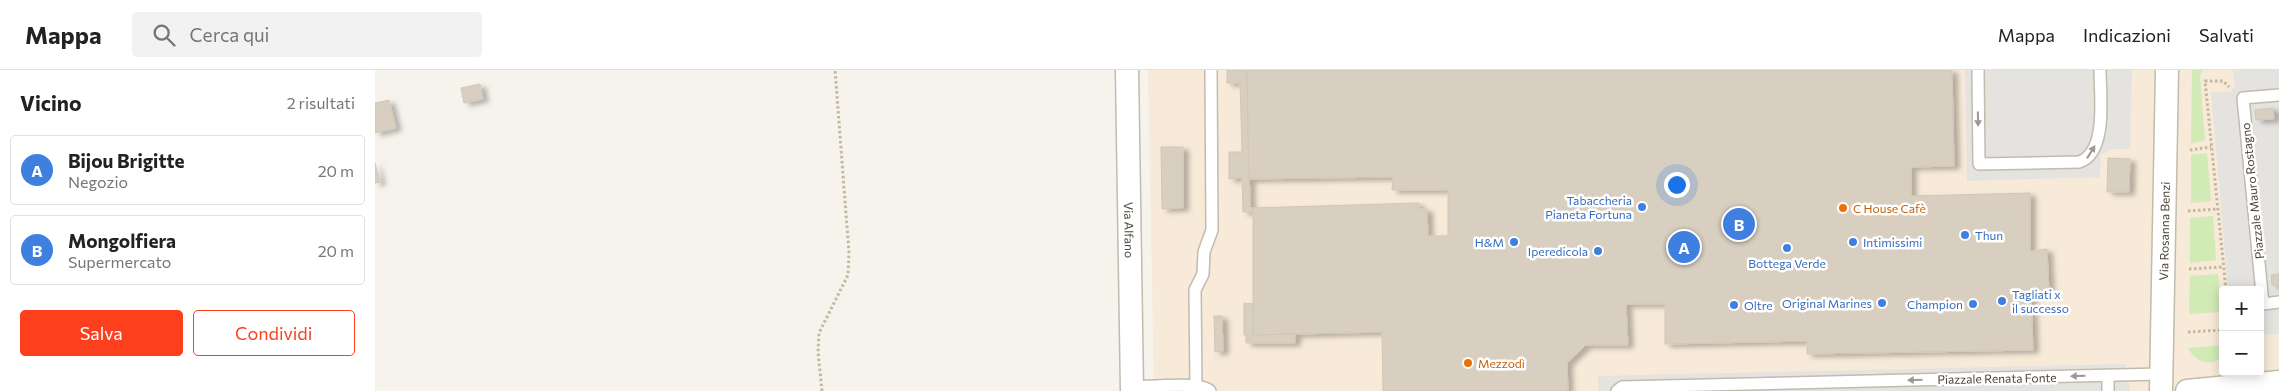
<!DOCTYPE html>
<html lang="it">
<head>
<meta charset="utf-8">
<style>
  body { margin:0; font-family:Commissioner,sans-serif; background:#f2f2f2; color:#222 }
  .controls { position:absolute; right:15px; bottom:15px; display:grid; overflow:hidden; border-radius:5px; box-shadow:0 2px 12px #0003 }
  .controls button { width:45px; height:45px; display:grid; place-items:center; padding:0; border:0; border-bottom:1px solid #e0e0e0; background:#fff; color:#222; font:25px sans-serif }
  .you { position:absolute; left:1301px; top:114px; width:18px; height:18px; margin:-12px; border:4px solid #fff; border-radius:50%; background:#1a73e8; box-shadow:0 0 0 8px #1a73e833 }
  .badge { display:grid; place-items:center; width:32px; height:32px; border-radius:50%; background:#fc3f1d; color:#fff; font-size:16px; font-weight:700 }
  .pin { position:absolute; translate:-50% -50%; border:2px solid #fff; box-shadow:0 1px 5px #0006 }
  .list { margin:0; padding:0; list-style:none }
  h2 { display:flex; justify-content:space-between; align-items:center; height:65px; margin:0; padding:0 20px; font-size:21px }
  h2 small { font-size:16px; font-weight:400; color:#767676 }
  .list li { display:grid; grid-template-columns:32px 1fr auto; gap:15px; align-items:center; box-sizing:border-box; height:70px; margin:0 10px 10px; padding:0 10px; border:1px solid #e0e0e0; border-radius:5px }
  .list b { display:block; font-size:19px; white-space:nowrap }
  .list p { margin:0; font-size:16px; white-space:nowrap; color:#767676 }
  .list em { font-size:16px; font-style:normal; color:#767676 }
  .actions { display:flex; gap:10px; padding:15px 20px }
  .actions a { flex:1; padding:11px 0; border:1px solid #fc3f1d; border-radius:5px; text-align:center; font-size:18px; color:#fc3f1d }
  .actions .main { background:#fc3f1d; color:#fff }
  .icon { flex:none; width:28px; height:28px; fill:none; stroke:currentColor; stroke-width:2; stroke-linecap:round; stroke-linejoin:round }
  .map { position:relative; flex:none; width:1904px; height:321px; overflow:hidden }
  header { display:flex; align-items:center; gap:30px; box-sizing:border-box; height:70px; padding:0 25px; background:#fff; border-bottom:1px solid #e0e0e0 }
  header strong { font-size:24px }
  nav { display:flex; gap:28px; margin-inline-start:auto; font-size:18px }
  .search { width:350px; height:45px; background:#f2f2f2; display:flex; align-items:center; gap:12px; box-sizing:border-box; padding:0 18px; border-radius:5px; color:#767676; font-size:19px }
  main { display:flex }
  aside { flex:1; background:#fff }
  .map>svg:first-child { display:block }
  .commercial { fill:#f7ead8; fill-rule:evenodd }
  .green { fill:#d2eab5 }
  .parking { fill:#e5e3e0 }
  .building { fill:#d8cfc1; stroke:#d3c7b4; filter:url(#shadow) }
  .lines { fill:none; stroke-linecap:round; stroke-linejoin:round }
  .lane-casing { stroke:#c2bbae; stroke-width:14 }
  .street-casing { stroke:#c2bbae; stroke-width:25 }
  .path { stroke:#c4b79f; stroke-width:3; stroke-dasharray:2.5 2.5; stroke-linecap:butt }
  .lane { stroke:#fff; stroke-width:11 }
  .street { stroke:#fff; stroke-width:22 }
  .oneway { fill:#9c9892 }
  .shop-dot { fill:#3f7fe0; stroke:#fff; stroke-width:2 }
  .food-dot { fill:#e8710a; stroke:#fff; stroke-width:2 }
  .labels { text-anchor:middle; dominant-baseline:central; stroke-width:5; stroke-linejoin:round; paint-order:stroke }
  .street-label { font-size:12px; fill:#4b4439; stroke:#fff }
  .shop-label { font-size:12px; fill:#366cbe; stroke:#fff; text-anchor:end }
  .food-label { font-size:12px; fill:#c56008; stroke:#fff; text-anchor:start }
</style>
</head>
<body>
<header>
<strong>Mappa</strong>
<div class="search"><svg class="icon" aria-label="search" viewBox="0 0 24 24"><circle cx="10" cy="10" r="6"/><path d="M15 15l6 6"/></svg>Cerca qui</div>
<nav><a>Mappa</a><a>Indicazioni</a><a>Salvati</a></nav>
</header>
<main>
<aside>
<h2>Vicino<small>2 risultati</small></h2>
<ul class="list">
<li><span class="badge" style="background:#3f7fe0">A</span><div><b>Bijou Brigitte</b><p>Negozio</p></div><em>20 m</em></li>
<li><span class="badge" style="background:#3f7fe0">B</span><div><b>Mongolfiera</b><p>Supermercato</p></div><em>20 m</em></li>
</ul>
<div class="actions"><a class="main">Salva</a><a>Condividi</a></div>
</aside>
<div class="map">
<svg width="1904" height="321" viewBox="0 0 1904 321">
  <defs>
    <filter id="shadow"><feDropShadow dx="5.5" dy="3" stdDeviation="2.5" flood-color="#0004"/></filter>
  </defs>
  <rect width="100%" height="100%" fill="#f6f3ec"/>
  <path class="commercial" d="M773,0H1904V321H779ZM1848,220H1885V302H1848Z"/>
  <g class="green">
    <polygon points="1817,0 1828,0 1825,6 1830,71 1816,73"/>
    <polygon points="1832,83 1836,131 1816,133 1816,85"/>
    <polygon points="1838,146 1841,190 1815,193 1815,148"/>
    <polygon points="1843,204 1846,242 1814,244 1815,206"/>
    <path d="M1848,275V286C1836,298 1820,292 1813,278Z"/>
  </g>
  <g class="parking">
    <polygon points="1590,0 1757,0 1755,79 1738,79 1726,84 1725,107 1592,111"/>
    <polygon points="1858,0 1904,0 1904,264 1885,265 1885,220 1853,220 1836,22 1855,22 1860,15"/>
    <polygon points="1751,294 1755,321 1223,321 1223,306"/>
  </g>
  <g class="building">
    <polygon points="852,0 872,0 875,137 878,138 877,142 868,142 867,108 854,109 854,82 867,82 865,13 852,13"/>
    <polygon points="872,0 1577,0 1579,96 1536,97 1536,126 1655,123 1655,181 1672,179 1674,222 1656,222 1658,280 1432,284 1432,271 1290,274 1290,234 1251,234 1253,275 1211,275 1192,293 1193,321 1008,321 1007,262 878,265 878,138 1044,133 1044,139 1052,139 1053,166 1073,166 1073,120 1017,120 1018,107 874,109"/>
    <polygon points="105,14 108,29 89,33 86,18"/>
    <polygon points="14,30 21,58 0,63 0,33"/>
    <polygon points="1898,38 1899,49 1881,50 1880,40"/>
    <polygon points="786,77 808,77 808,138 787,139"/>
    <polygon points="1733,88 1755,89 1754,122 1732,122"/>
    <polygon points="0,93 5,112 0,113"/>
    <polygon points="1904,204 1904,215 1897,215 1896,205"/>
    <polygon points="869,233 878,234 878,265 920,264 920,273 871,273 871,265 869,265"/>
    <polygon points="839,246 847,246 848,281 840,282"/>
  </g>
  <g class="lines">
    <defs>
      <g id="lane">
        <path d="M1603,0L1604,94L1704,92C1733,83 1725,24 1725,0"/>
        <polyline points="1904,25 1868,28 1888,234 1904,232"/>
        <polyline points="1733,305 1733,321"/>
        <polyline points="821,316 820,220 828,204 829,182 837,160 836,0"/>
        <path d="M757,317C772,317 826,311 835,321"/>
        <polyline points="1242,321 1247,317 1786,304"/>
      </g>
      <g id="street">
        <path id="s1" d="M752,0L757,321"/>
        <path id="s2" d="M1786,321L1792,0"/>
        <polyline points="1812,321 1904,312"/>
      </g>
    </defs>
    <use href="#lane" class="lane-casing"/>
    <use href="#street" class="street-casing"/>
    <g class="path">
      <polyline points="1815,80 1836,77"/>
      <polyline points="1813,141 1843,139"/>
      <polyline points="1814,199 1848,197"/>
      <polyline points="1851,220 1830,11 1848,11 1854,17"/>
      <polyline points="1813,262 1848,260"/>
      <polyline points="447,321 443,282 444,263 473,205 474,183 460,0"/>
    </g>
    <use href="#lane" class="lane"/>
    <use href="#street" class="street"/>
  </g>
  <defs><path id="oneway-solid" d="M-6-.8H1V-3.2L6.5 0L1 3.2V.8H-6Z" transform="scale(1.25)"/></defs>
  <g class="oneway">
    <use href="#oneway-solid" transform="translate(1603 49) rotate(89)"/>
    <use href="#oneway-solid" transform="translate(1716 82) rotate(-58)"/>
    <use href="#oneway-solid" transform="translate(1703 306) rotate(179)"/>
    <use href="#oneway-solid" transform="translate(1540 310) rotate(179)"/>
  </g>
  <g class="shop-dot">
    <circle cx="1267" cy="137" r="5"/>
    <circle cx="1590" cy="165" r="5"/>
    <circle cx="1139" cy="172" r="5"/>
    <circle cx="1478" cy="172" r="5"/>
    <circle cx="1412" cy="178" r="5"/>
    <circle cx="1223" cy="181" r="5"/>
    <circle cx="1627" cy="231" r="5"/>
    <circle cx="1507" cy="233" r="5"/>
    <circle cx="1598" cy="234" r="5"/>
    <circle cx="1359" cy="235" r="5"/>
  </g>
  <g class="food-dot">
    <circle cx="1468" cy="138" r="5"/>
    <circle cx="1093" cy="293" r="5"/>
  </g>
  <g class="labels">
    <g class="street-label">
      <text transform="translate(1877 121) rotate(-96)">Piazzale Mauro Rostagno</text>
      <text stroke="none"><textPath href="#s1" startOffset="160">Via Alfano</textPath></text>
      <text stroke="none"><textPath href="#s2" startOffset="160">Via Rosanna Benzi</textPath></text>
      <text transform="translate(1622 308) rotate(-1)">Piazzale Renata Fonte</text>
    </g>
    <g class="shop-label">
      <text x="1257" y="130">Tabaccheria<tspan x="1257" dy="14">Pianeta Fortuna</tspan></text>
      <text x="1600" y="165" text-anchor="start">Thun</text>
      <text x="1129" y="172">H&amp;M</text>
      <text x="1488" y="172" text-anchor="start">Intimissimi</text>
      <text x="1213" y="181">Iperedicola</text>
      <text x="1412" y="193" text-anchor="middle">Bottega Verde</text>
      <text x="1637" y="224" text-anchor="start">Tagliati x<tspan x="1637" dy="14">il successo</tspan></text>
      <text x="1497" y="233">Original Marines</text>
      <text x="1588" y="234">Champion</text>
      <text x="1369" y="235" text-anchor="start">Oltre</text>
    </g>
    <g class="food-label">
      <text x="1478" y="138">C House Cafè</text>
      <text x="1103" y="293">Mezzodì</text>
    </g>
  </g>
</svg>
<div class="controls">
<button>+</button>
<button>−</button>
</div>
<div class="you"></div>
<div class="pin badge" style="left:1309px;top:177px;background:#3f7fe0">A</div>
<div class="pin badge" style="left:1364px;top:154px;background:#3f7fe0">B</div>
</div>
</main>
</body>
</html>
